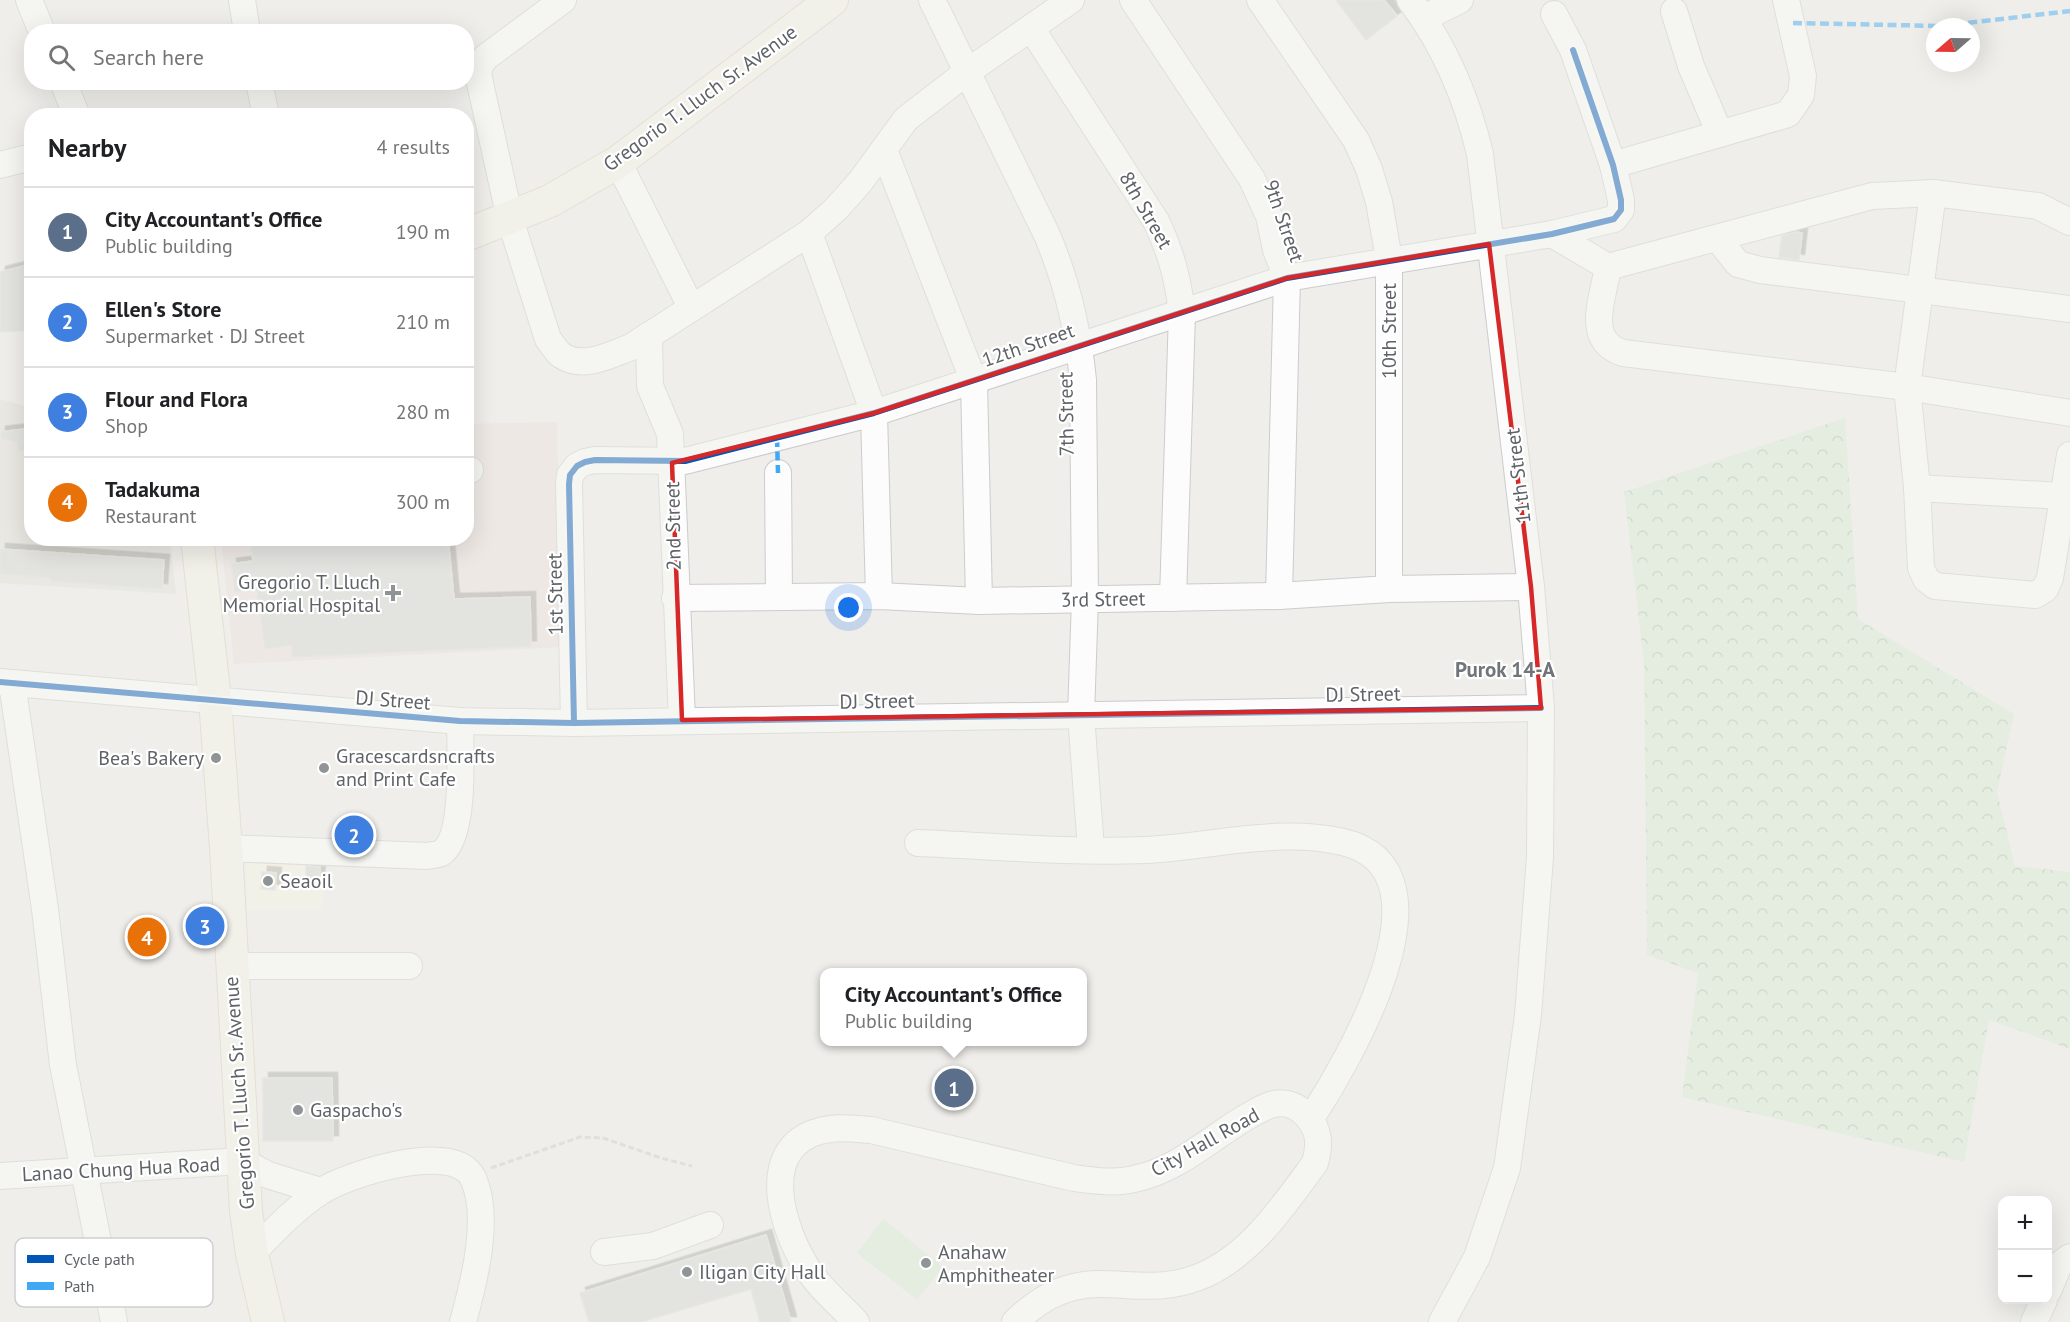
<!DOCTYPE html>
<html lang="en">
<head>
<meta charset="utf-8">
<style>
  body { margin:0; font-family:"PT Sans",sans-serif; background:#f6f6f6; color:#202124 }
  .controls { position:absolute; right:18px; bottom:18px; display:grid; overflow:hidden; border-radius:12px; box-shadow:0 6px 24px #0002 }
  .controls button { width:54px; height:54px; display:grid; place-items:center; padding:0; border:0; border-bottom:2px solid #e0e0e0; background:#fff; color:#202124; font:30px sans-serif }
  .compass { position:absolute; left:1926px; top:18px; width:54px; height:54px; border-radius:50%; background:#fff; box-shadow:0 6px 24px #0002; rotate:250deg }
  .you { position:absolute; left:849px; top:608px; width:21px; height:21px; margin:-15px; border:4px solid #fff; border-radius:50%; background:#1a73e8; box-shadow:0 0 0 9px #1a73e833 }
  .badge { display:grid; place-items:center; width:39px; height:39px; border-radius:50%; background:#0b8043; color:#fff; font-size:20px; font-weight:700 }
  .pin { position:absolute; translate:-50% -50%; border:3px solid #fff; box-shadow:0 2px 6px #0006 }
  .popup { position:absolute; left:820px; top:968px; width:267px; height:78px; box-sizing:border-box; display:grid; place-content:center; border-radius:12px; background:#fff; filter:drop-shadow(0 2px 4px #0005); font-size:20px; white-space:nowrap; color:#757577 }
  .popup b { font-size:22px; color:#202124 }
  .popup::after { content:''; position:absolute; left:50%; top:100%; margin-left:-12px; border:12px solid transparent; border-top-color:#fff }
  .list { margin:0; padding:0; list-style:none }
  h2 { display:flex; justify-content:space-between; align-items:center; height:78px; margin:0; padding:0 24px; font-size:26px }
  h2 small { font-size:20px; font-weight:400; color:#757577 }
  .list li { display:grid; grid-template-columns:39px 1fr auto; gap:18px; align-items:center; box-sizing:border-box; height:90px; padding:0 24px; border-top:2px solid #e0e0e0 }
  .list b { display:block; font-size:22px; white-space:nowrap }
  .list p { margin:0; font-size:20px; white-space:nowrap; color:#757577 }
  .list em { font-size:20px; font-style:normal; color:#757577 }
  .icon { flex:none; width:33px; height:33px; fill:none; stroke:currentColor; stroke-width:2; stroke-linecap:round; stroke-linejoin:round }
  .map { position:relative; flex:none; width:2070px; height:1322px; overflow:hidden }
  .search { position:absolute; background:#fff; box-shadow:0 6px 24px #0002; left:24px; top:24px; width:450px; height:66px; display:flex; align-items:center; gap:15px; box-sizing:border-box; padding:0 21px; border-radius:24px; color:#757577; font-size:22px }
  .panel { position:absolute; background:#fff; box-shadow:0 6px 24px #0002; left:24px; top:108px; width:450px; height:438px; border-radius:24px }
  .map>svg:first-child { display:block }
  .commercial { fill:#f7f3e4 }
  .education { fill:#e2e0da }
  .medical { fill:#eae0de }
  .grass { fill:#d8ebd6 }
  .forest { fill:url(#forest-crowns) }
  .building { fill:#d6d5d3; stroke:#deddd9; stroke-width:1.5; filter:url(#shadow) }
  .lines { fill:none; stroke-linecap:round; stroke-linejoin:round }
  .minor-casing { stroke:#cbcccc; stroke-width:28 }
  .major-casing { stroke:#d7ceb8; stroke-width:34 }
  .path { stroke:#cacfcc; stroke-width:3; stroke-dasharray:6 3; stroke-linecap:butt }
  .minor { stroke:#fdfcfc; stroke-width:26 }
  .major { stroke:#f4f2e9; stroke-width:32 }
  .quiet { stroke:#3fa9f5; stroke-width:4.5; stroke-dasharray:9 4.5; stroke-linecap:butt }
  .cycleway-casing { stroke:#fff; stroke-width:10 }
  .cycleway { stroke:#0057b8; stroke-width:6 }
  .marked { fill:none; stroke:#d62828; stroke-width:4.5; stroke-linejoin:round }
  .poi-dot { fill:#919496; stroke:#fff; stroke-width:2 }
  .labels { text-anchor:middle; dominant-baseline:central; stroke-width:4.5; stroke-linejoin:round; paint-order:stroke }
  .street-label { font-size:20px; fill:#5f6368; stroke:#fff }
  .poi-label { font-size:20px; fill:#5f6368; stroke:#fff; text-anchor:start }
  .neighbourhood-label { font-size:21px; font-weight:bold; fill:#70757a; stroke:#fff }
  .key { fill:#fff; stroke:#cfd0d2; stroke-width:1.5 }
  .key-label { font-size:16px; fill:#5f6368 }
</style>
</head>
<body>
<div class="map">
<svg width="2070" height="1322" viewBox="0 0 2070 1322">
  <defs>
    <pattern id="forest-crowns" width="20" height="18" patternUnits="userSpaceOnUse" patternTransform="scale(1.5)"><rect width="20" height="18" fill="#d8ebd6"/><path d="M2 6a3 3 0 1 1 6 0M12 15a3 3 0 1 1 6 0" fill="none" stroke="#b2c2b1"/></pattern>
    <filter id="shadow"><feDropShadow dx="5.5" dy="-5.5" stdDeviation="0" flood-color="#0004"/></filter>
  </defs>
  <rect width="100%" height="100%" fill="#efeeea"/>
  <rect class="commercial" x="247" y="852" width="76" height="58"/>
  <polygon class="education" points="0,399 31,408 32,538 170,539 176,594 0,583"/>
  <polygon class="medical" points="557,422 561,647 234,664 221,539 466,538 467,424"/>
  <polygon class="grass" points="883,1219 943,1267 917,1300 857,1253"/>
  <polygon class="forest" points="1845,418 1858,619 2014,714 1997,792 2015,866 2070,872 2070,1049 1989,1020 1964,1162 1682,1097 1698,973 1647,955 1644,663 1624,492"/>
  <g class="building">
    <polygon points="1336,0 1384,0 1397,16 1366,40"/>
    <polygon points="1796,232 1802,233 1799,260 1779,257 1782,236"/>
    <polygon points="32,264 32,330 0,332 0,272"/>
    <polygon points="32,428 32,449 18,451 17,442 0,438 0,432"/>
    <polygon points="250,538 448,538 454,599 530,597 531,646 292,657 292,645 265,649 257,590 235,592 231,564 253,561"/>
    <polygon points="0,549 164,560 162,589 50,581 51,578 0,574"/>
    <polygon points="306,866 320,867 319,881 306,880"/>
    <polygon points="262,872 276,873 275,890 261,889"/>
    <polygon points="263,1078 332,1078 333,1141 263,1141"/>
    <polygon points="766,1235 791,1322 760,1322 751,1289 641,1322 589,1322 580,1293"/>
  </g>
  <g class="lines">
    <defs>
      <g id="minor">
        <polyline points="29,0 42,32"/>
        <polyline points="242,0 247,32"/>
        <path d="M563,0L486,57L480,65L478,74L510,219L548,339C552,344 556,351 561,355C582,370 610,355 631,347L809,233L836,209L860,182L906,119L967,72L1071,0"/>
        <path d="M932,0L1047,235C1067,282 1078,329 1083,380L1085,599L1081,715L1091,849"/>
        <polyline points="1133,0 1252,179 1269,216 1276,250 1287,278 1279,596"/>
        <polyline points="1260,0 1356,140 1369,169 1379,202 1389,259 1389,589"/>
        <path d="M1410,0C1445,46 1467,99 1480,154L1531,587L1541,708L1540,857L1528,1015L1507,1168L1477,1257L1442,1322"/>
        <polyline points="1674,11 1691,66 1720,134"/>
        <polyline points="1424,18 1460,0"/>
        <path d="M1031,28L1156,221C1171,252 1178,279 1182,313L1173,598"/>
        <polyline points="63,82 77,116"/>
        <polyline points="259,82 266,116"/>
        <polyline points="884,150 974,382 979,601"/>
        <polyline points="618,162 691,307"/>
        <polyline points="0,165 32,157"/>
        <polyline points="1613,165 1788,114 1801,95 1803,76 1786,0"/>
        <polyline points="1933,193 1907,387 1917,488 1921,568 1926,579 1935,586 2035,595 2045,589 2050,578 2070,455"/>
        <polyline points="809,233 874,413 879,596"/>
        <polyline points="1552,234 1608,267 1872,196 1933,193 2038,206 2070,222"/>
        <polyline points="1718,239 1738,264 1760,270 2070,309"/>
        <path d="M1608,267C1603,299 1584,340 1623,353L1907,387L2070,413"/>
        <polyline points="649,335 650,386 670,434 682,720"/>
        <polyline points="466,471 470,470"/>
        <polyline points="778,473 779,597"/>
        <polyline points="1917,488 2062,496"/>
        <polyline points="675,598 879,596 979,601 1279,596 1389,589 1531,587"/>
        <polyline points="0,682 460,721 574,723 1541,708"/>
        <polyline points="12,683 45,909 63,1065 114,1322"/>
        <polyline points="574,723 569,484 570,475 577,466 585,462 595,460 685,461 874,413 1287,278 1552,234 1614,219 1621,210 1621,200 1613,165 1573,50 1554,14"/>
        <path d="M918,843C993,846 1070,853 1145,850C1209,847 1279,827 1343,842C1462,870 1346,1065 1310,1120"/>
        <path d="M226,848L427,856C431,855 438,855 441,853C466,838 460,748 460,721"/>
        <polyline points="231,966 409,966"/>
        <polyline points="0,1176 242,1161 268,1175 320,1191"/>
        <polyline points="604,1252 653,1246 710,1225"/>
        <path d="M252,1254C272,1232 295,1208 320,1192C347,1174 454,1140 473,1178C491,1217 474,1282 463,1322"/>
        <polyline points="2048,1291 2059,1265 2070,1257"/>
        <path d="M856,1322C841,1305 822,1291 809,1271C783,1232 755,1148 820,1131C837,1126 854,1129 871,1130L1074,1178C1095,1181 1117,1184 1138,1178C1178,1169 1211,1138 1245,1118C1254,1113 1264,1106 1274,1104C1287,1101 1299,1107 1307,1116C1320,1130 1320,1145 1315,1163C1284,1205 1250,1257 1199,1277C1129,1304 1084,1254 1015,1322"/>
        <polyline points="2034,1322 2044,1300"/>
      </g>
      <g id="major">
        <polyline points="466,235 550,201 618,162 832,0"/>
        <polyline points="197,538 215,700 226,848 246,1211 252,1254 268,1322"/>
      </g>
    </defs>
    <use href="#minor" class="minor-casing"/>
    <use href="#major" class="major-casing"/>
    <polyline class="path" points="491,1168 580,1137 603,1138 661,1158 692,1166"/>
    <use href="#minor" class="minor"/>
    <use href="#major" class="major"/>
    <g class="quiet">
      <polyline points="1793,23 1941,26 2070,11"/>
      <polyline points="777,438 778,473"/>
    </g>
    <defs>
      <g id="cycleway">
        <polyline points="0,682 460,721 574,723 1541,708"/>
        <polyline points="574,723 569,484 570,475 577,466 585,462 595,460 685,461 874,413 1287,278 1552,234 1614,219 1621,210 1621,200 1613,165 1573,50"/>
      </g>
    </defs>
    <use href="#cycleway" class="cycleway-casing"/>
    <use href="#cycleway" class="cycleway"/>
  </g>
  <path d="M0 0H2070V1322H0ZM1489,244L1531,587L1541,708L682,720L672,463L874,413L1287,278Z" fill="#efeeea" fill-opacity=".55" fill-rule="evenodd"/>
  <path class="marked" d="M1489,244L1531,587L1541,708L682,720L672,463L874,413L1287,278Z"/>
  <g class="poi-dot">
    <path d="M390 584h6v6h6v6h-6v6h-6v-6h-6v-6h6z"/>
    <circle cx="216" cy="758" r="6"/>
    <circle cx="324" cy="768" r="6"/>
    <circle cx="268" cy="881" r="6"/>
    <circle cx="298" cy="1110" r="6"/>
    <circle cx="926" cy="1263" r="6"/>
    <circle cx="687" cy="1272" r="6"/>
  </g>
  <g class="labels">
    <g class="street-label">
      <text transform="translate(700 98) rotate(-36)">Gregorio T. Lluch Sr. Avenue</text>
      <text transform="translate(1146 210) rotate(60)">8th Street</text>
      <text transform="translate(1284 221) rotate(71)">9th Street</text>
      <text transform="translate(1389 331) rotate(-90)">10th Street</text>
      <text transform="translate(1028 345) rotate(-19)">12th Street</text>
      <text transform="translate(1066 414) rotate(-91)">7th Street</text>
      <text transform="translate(1518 476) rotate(-97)">11th Street</text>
      <text transform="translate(673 526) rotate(-91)">2nd Street</text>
      <text transform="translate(555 594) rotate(-91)">1st Street</text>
      <text transform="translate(1103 599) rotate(-1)">3rd Street</text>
      <text transform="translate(1363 694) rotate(-1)">DJ Street</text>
      <text transform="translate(393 700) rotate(4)">DJ Street</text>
      <text transform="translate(877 701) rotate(-1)">DJ Street</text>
      <text transform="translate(239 1093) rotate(-94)">Gregorio T. Lluch Sr. Avenue</text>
      <text transform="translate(1205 1142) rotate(-29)">City Hall Road</text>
      <text transform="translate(121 1169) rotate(-3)">Lanao Chung Hua Road</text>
    </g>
    <g class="poi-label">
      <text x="380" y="582" text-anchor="end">Gregorio T. Lluch<tspan x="380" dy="23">Memorial Hospital</tspan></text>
      <text x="336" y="756">Gracescardsncrafts<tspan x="336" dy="23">and Print Cafe</tspan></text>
      <text x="204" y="758" text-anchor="end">Bea's Bakery</text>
      <text x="280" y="881">Seaoil</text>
      <text x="310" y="1110">Gaspacho's</text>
      <text x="938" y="1252">Anahaw<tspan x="938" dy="23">Amphitheater</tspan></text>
      <text x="699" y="1272">Iligan City Hall</text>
    </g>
    <g class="neighbourhood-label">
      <text x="1505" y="669">Purok 14-A</text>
    </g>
  </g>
  <rect x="15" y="1238" width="198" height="69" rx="9" class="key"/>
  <rect x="27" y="1255" width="27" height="8" fill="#0057b8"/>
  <rect x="27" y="1282" width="27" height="8" fill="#3fa9f5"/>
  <g class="key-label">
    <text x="64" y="1265">Cycle path</text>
    <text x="64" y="1292">Path</text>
  </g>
</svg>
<div class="controls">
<button>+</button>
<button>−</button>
</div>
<svg class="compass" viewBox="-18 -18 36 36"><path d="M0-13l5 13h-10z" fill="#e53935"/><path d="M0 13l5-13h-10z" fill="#757577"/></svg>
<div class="you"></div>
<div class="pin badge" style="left:954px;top:1088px;background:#5c6f8a">1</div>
<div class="popup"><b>City Accountant's Office</b>Public building</div>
<div class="pin badge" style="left:354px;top:835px;background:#3f7fe0">2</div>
<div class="pin badge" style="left:205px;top:926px;background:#3f7fe0">3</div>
<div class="pin badge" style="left:147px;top:937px;background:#e8710a">4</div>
<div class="search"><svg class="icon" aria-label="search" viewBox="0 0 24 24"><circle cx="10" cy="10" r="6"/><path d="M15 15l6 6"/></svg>Search here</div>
<section class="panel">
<h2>Nearby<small>4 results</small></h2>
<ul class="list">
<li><span class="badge" style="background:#5c6f8a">1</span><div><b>City Accountant's Office</b><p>Public building</p></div><em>190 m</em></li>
<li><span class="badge" style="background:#3f7fe0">2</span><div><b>Ellen's Store</b><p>Supermarket · DJ Street</p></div><em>210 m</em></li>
<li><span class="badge" style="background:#3f7fe0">3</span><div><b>Flour and Flora</b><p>Shop</p></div><em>280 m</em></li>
<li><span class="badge" style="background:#e8710a">4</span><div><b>Tadakuma</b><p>Restaurant</p></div><em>300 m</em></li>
</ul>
</section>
</div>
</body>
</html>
